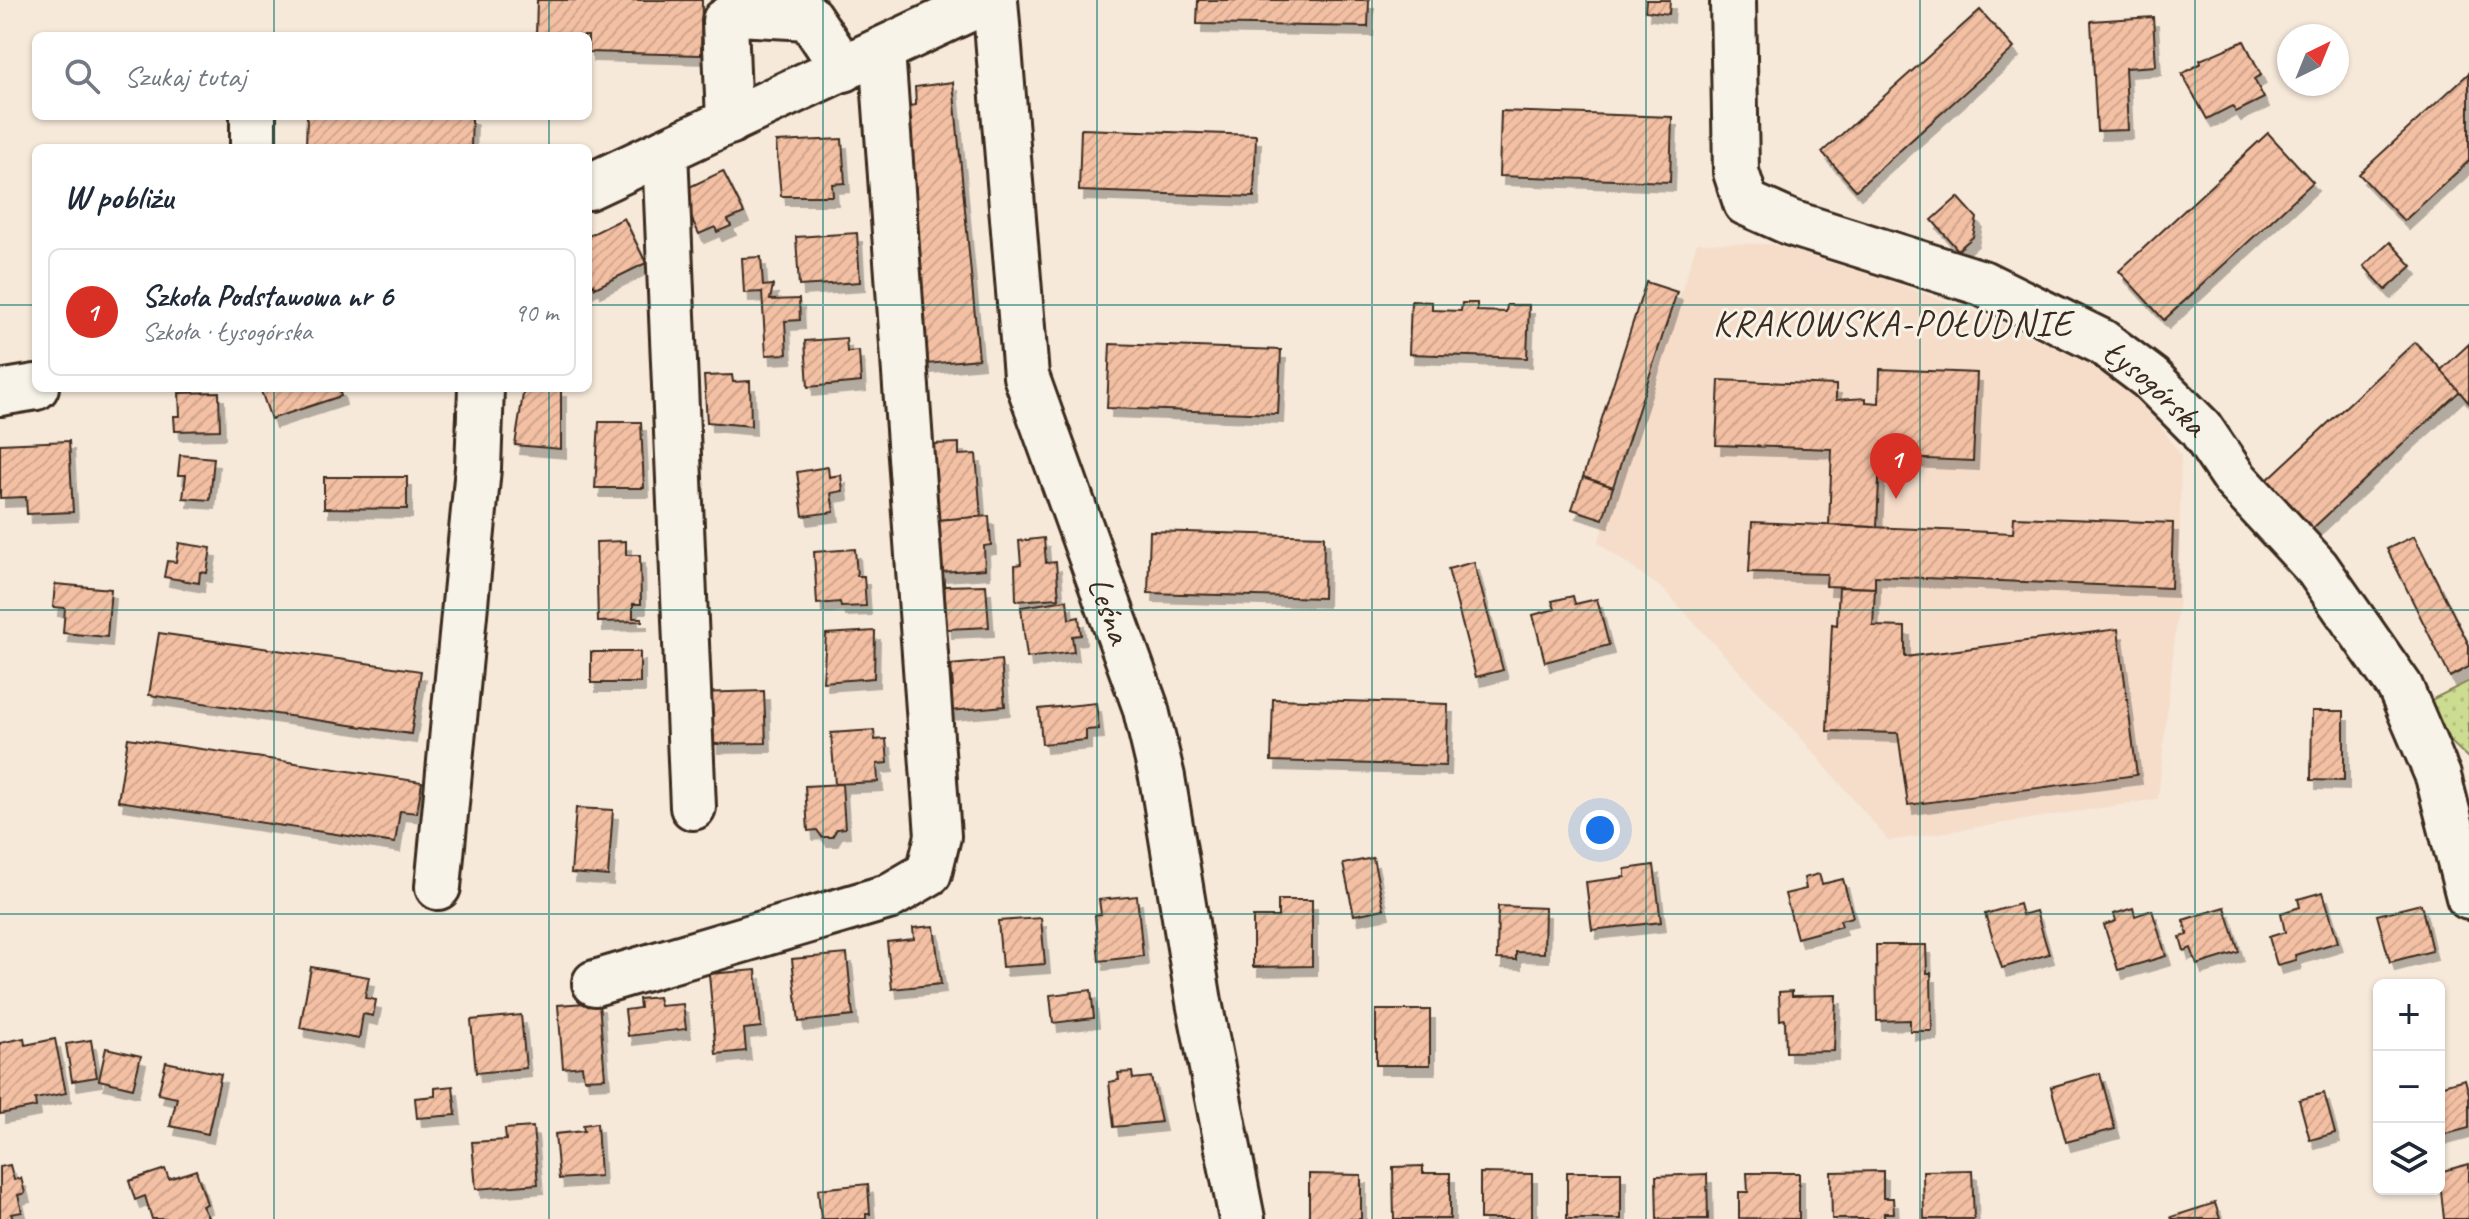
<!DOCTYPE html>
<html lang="pl">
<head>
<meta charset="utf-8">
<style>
  body { margin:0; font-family:Caveat,sans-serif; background:#f6f6f7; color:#1f2937 }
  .controls { position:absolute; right:24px; bottom:24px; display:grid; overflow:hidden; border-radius:12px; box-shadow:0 2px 6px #0004 }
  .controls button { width:72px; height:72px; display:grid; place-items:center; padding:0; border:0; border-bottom:2px solid #e0e1e3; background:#fff; color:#1f2937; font:40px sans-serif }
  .compass { position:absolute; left:2277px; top:24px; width:72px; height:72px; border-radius:50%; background:#fff; box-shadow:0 2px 6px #0004; rotate:43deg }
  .you { position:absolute; left:1600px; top:830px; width:28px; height:28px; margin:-20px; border:6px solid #fff; border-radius:50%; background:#1a73e8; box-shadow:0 0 0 12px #1a73e833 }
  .badge { display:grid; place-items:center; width:52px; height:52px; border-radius:50%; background:#d93025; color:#fff; font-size:26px; font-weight:700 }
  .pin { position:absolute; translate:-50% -66px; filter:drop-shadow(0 2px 4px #0008) }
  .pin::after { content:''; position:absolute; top:42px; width:28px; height:24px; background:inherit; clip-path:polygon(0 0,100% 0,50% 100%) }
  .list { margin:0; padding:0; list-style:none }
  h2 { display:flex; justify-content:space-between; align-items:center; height:104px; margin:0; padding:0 32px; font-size:34px }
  h2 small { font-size:26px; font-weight:400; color:#747a83 }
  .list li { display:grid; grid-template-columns:52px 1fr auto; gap:24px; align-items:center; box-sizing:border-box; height:128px; margin:0 16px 16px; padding:0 16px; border:2px solid #e0e1e3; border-radius:12px }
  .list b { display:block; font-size:30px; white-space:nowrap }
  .list p { margin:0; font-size:26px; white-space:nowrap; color:#747a83 }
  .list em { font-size:26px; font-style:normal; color:#747a83 }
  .icon { flex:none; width:44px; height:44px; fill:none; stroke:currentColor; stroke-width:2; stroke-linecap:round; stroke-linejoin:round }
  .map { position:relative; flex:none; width:2469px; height:1219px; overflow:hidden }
  .search { position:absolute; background:#fff; box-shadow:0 2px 6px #0004; left:32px; top:32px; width:560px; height:88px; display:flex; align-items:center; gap:20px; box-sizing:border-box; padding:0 28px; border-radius:12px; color:#747a83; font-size:30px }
  .panel { position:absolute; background:#fff; box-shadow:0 2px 6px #0004; left:32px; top:144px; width:560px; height:248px; border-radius:12px }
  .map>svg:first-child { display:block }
  .built { fill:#f5ddca }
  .park { fill:url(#park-dots); stroke:#848357; stroke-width:2 }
  .building { fill:url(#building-hatch); stroke:#3b2a1e; stroke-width:2; filter:url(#shadow) }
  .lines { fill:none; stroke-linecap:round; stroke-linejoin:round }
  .minor-casing { stroke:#3b2a1e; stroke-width:50 }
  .minor { stroke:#f7f3e8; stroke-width:44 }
  .grid { fill:none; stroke:#0f766e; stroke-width:2; stroke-opacity:0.55 }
  .labels { text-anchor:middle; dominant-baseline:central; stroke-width:6; stroke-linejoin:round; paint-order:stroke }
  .street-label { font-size:34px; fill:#3b2a1e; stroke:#f7f3e8 }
  .neighbourhood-label { font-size:36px; letter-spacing:2px; fill:#3b2a1e; stroke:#f7f3e8 }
</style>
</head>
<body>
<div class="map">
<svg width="2469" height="1219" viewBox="0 0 2469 1219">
  <defs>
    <pattern id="park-dots" width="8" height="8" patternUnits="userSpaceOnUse" patternTransform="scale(2)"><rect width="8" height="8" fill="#ccdc90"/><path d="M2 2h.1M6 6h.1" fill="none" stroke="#b0bd7c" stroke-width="1.8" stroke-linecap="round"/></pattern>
    <pattern id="building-hatch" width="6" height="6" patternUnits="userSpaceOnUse" patternTransform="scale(2)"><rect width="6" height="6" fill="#f3c0a4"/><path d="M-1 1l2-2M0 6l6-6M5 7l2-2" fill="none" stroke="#d1a58d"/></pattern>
    <filter id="shadow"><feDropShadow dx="5" dy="9" stdDeviation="0" flood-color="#0004"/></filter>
  </defs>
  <rect width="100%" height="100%" fill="#f6e9da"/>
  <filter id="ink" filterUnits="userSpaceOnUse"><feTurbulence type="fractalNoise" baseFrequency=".0125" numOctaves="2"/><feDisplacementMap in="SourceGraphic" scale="16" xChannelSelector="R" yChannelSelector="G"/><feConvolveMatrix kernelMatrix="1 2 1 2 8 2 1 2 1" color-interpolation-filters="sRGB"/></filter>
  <g filter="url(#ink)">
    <polygon class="built" points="1697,243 1771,244 1884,279 1981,314 2093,365 2147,407 2181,455 2179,599 2158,799 1889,841 1802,739 1665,591 1598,543"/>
    <polygon class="park" points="2469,681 2469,759 2450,741 2429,701"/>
    <g class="building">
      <polygon points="537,0 702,0 701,55 588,52 588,36 536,36"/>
      <polygon points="1198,0 1369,0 1368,27 1197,24"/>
      <polygon points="1646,0 1670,0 1669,14 1645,11"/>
      <polygon points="1980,10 2014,48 1856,190 1822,152"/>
      <polygon points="2153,17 2156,66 2125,68 2128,130 2097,131 2091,21"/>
      <polygon points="2244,41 2261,75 2254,79 2264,98 2236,112 2232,106 2207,119 2182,74 2201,63 2200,60"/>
      <polygon points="2469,73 2469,161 2404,221 2359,174"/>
      <polygon points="953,82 979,359 916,365 896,108 916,105 915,87"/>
      <polygon points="1501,111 1672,117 1670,182 1499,176"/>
      <polygon points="307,116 472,116 471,148 306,146"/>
      <polygon points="1081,129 1256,135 1254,197 1079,191"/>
      <polygon points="2268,133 2313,182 2164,320 2119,271"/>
      <polygon points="842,139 845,183 832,184 833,196 781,196 776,142"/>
      <polygon points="723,171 744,213 728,220 731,226 717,232 715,227 699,234 679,192"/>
      <polygon points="1958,197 1977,218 1973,237 1958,250 1932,220"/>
      <polygon points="624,218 646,263 595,288 594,284 588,288 588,236"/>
      <polygon points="857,233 860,282 799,286 796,237"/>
      <polygon points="2390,242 2412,266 2386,290 2364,266"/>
      <polygon points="761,257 763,286 773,285 770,300 799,299 800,320 785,321 787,354 766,355 762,292 744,293 742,258"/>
      <polygon points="1646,282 1677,292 1613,487 1583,477"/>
      <polygon points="1411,301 1432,302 1432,310 1461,311 1462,303 1477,303 1477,311 1506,312 1507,305 1529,305 1527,358 1409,354"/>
      <polygon points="846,338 847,352 859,351 861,382 808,387 805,341"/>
      <polygon points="2415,342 2461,390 2312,529 2267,480"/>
      <polygon points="1110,344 1281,350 1278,414 1107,408"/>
      <polygon points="2469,344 2469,403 2441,370"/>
      <polygon points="1880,369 1977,373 1973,461 1880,457 1877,527 1829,525 1832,449 1716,445 1719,380 1836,385 1836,400 1866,398 1866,402 1879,403"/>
      <polygon points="732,375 733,382 750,381 751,426 707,422 704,376"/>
      <polygon points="260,388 339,388 341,396 271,419"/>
      <polygon points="524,388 561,388 561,449 515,445"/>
      <polygon points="219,392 220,430 175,431 174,416 180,416 179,393"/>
      <polygon points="599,422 641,422 644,488 595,488"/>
      <polygon points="69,441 73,512 27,514 26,497 0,498 0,444"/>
      <polygon points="959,443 959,455 976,454 981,517 937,520 931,444"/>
      <polygon points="180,455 214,458 210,500 183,498 186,475 178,475"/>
      <polygon points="828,467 829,477 841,475 843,491 831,493 834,512 803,516 797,472"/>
      <polygon points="324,477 407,477 407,509 324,508"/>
      <polygon points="1583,477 1613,487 1603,519 1572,509"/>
      <polygon points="989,516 991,545 984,546 985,569 941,572 937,520"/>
      <polygon points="2014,517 2173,523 2171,588 1875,576 1875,588 1826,586 1827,574 1749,572 1752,522 2013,533"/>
      <polygon points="1150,531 1324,536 1323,598 1148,593"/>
      <polygon points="2414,536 2469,645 2469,667 2450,677 2387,549"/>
      <polygon points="1044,538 1046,563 1056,562 1059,598 1016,601 1015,565 1021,564 1019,541"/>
      <polygon points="626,541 626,555 640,555 641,604 633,604 633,618 642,618 642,621 598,622 596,542"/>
      <polygon points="179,543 211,548 207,573 200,572 199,583 164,577 167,561 176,562"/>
      <polygon points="855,549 857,576 864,576 866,606 841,607 840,602 817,604 814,552"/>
      <polygon points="1474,562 1503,670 1476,677 1448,569"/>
      <polygon points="55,584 111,589 107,637 63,633 65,608 53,607"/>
      <polygon points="986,585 989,627 947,629 944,586"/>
      <polygon points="1839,587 1875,588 1873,626 1905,627 1905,657 2118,629 2137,775 1908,805 1898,733 1827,731 1832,624 1837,625"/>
      <polygon points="1573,596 1575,604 1597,599 1609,645 1545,662 1533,615 1555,609 1552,601"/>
      <polygon points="1067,600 1069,619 1079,617 1081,635 1072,636 1074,652 1027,658 1021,607"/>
      <polygon points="875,631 874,678 823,682 826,634"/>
      <polygon points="159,633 421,671 411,734 149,695"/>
      <rect x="591" y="652" width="49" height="31"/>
      <polygon points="1001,660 1005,706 950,711 948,688 953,687 951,665"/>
      <polygon points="764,691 766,743 713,744 712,716 696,717 695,693"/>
      <polygon points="1273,699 1448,704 1446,766 1271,761"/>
      <polygon points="1096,703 1099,729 1086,730 1086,740 1042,744 1039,709"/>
      <polygon points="2312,711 2344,711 2344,781 2311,780"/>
      <polygon points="874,730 875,740 886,739 888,763 877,764 878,782 835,784 831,733"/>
      <polygon points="128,738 422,782 417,813 400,811 395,843 118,801"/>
      <polygon points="842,784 845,828 837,829 832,837 822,837 817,830 808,831 805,786"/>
      <polygon points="576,808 613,810 608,876 571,873"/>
      <polygon points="1373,858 1384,909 1354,915 1343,864"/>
      <polygon points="1654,865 1661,922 1592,930 1586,882 1625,877 1625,869"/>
      <polygon points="1819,874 1822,884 1843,879 1853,917 1840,920 1842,926 1797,938 1785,894 1806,889 1804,878"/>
      <polygon points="2323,892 2338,942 2295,955 2296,960 2277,965 2269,937 2285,932 2281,913 2300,907 2298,899"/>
      <polygon points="1137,896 1143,956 1099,961 1095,915 1101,914 1099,900"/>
      <polygon points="1278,900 1312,900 1312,966 1253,967 1253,917 1278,917"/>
      <polygon points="2019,904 2022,915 2036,911 2049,954 2002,968 1985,914"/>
      <polygon points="2421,904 2432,951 2390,962 2377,915"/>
      <polygon points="1498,906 1545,908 1544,953 1516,952 1516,960 1497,959"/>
      <polygon points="2225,907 2239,952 2197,965 2191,948 2184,951 2180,937 2188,935 2183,920"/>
      <polygon points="2133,908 2135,916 2152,910 2166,956 2118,970 2104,925 2116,921 2114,914"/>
      <polygon points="1041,918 1045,964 1002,967 998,921"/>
      <polygon points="934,926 941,984 892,989 887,942 914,939 913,928"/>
      <polygon points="1876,945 1926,945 1927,973 1931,973 1932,1031 1910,1031 1910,1020 1877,1021"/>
      <polygon points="847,954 853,1016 799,1022 792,959"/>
      <polygon points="311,967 369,977 365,998 376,1000 373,1016 363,1014 359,1039 300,1028"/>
      <polygon points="756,970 761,1027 744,1029 746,1051 716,1054 709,974"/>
      <polygon points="1091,990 1094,1018 1053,1023 1050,995"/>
      <polygon points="1792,991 1792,996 1836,995 1834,1051 1786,1052 1785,1019 1780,1020 1779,992"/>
      <polygon points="658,997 660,1006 683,1004 686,1029 628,1036 625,1010 640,1008 639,999"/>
      <polygon points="599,1002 605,1078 584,1079 582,1066 563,1068 558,1005"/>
      <rect x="1376" y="1010" width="54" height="55"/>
      <polygon points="521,1015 526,1068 476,1073 471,1020"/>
      <polygon points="24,1038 25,1045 55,1039 66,1093 35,1099 36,1107 0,1114 0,1043"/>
      <polygon points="91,1040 97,1077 72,1081 66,1044"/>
      <polygon points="106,1048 141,1056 133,1088 99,1080"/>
      <polygon points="166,1062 221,1074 208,1134 170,1126 177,1098 158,1094"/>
      <polygon points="1132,1072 1133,1079 1151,1077 1161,1122 1114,1127 1109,1082 1119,1080 1118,1073"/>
      <polygon points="2100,1073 2115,1129 2066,1142 2051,1087"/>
      <polygon points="2465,1079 2469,1094 2469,1128 2439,1136 2439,1086"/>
      <polygon points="453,1086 456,1115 417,1118 415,1098 435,1096 435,1088"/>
      <polygon points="2324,1093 2335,1133 2310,1140 2299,1100"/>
      <polygon points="597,1123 600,1176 559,1179 555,1134 584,1131 583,1125"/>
      <polygon points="533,1127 538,1184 476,1189 472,1142 506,1140 505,1129"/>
      <polygon points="2469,1164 2469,1219 2444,1219 2439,1172"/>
      <polygon points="10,1165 14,1180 21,1178 25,1193 18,1195 22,1212 11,1214 13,1219 0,1219 0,1167"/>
      <polygon points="1423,1166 1423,1173 1450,1173 1450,1219 1394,1219 1393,1167"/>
      <polygon points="165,1169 169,1179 196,1170 207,1204 202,1206 209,1219 152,1219 145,1196 135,1200 129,1181"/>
      <polygon points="1972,1170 1974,1219 1924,1219 1923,1171"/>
      <polygon points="1883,1171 1883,1198 1893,1198 1894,1213 1884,1213 1884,1219 1832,1219 1831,1172"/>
      <rect x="1567" y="1172" width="54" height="47"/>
      <polygon points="1480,1173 1532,1174 1532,1219 1480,1219"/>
      <polygon points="1747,1173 1799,1173 1799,1219 1739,1218 1739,1192 1748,1192"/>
      <polygon points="1309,1174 1361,1175 1361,1219 1309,1219"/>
      <polygon points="1707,1174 1708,1219 1657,1219 1656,1176"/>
      <polygon points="868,1184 870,1214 866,1214 866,1219 821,1219 818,1189"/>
      <polygon points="2215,1203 2220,1219 2172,1219 2171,1217"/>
    </g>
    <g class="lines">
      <defs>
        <g id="minor">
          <path id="s1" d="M995,0L1026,376L1145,706L1162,777L1199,1002L1242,1219"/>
          <path id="s2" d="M1733,0L1736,172L1746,203L1791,223L1982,283L2102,342L2150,378L2200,428L2234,478L2317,568L2400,687L2438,776L2469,897"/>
          <polyline points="253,116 253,148"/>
          <polyline points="729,122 725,21 738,13 809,17 844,69"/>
          <polyline points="665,151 693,807"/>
          <polyline points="588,187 988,0"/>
          <polyline points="0,393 36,387"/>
          <polyline points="438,887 478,468 481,388"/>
          <polyline points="595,983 888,897 929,873 938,836 882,50"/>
        </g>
      </defs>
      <use href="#minor" class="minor-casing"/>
      <use href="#minor" class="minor"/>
    </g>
  </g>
  <path class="grid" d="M274,0V36M549,0V36M823,0V1219M1097,0V1219M1372,0V1219M1646,0V1219M1920,0V1219M2195,0V1219M274,116V148M549,116V148M0,305H36M588,305H2469M274,388V1219M549,388V1219M0,610H2469M0,914H2469"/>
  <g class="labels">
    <g class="street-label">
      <text stroke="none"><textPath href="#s2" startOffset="658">Łysogórska</textPath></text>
      <text stroke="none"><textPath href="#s1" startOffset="626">Leśna</textPath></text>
    </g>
    <g class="neighbourhood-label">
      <text x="1893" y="323">KRAKOWSKA-POŁUDNIE</text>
    </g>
  </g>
</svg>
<div class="controls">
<button>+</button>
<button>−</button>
<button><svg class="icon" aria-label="layers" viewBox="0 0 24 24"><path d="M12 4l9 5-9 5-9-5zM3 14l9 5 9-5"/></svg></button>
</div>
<svg class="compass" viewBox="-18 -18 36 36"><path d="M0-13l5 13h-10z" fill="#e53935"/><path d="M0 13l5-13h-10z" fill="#747a83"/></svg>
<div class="you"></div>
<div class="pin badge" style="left:1896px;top:499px">1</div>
<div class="search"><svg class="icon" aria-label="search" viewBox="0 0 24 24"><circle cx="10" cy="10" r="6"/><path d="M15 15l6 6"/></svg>Szukaj tutaj</div>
<section class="panel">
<h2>W pobliżu<small></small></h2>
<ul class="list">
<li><span class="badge">1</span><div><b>Szkoła Podstawowa nr 6</b><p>Szkoła · Łysogórska</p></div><em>90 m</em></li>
</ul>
</section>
</div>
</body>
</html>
